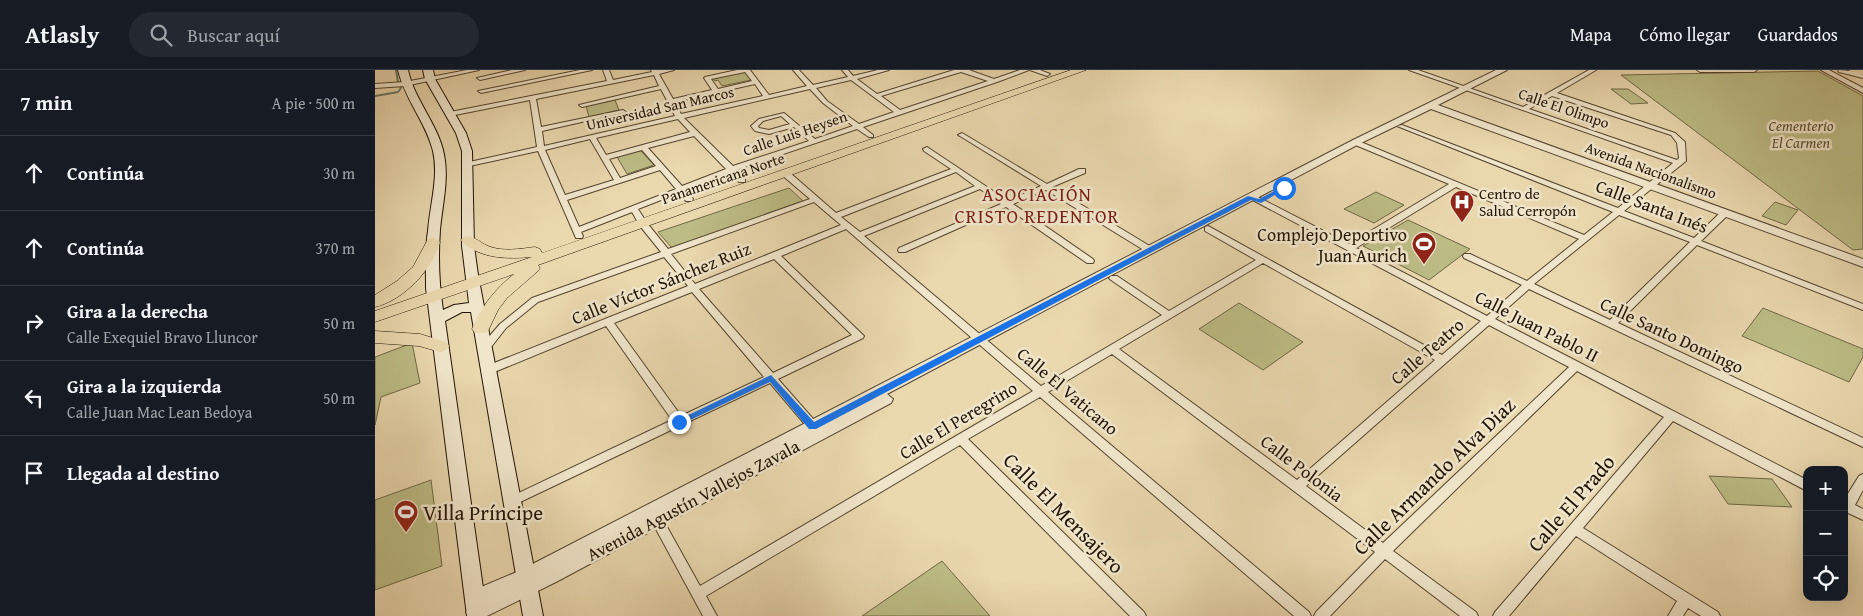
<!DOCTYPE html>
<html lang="es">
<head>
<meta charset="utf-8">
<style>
  body { margin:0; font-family:"Gentium Book Plus",serif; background:#242831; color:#f1f3f6 }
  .controls { position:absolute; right:15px; bottom:15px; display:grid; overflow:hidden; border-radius:10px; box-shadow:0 5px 20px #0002 }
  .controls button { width:45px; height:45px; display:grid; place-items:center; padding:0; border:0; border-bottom:1px solid #363941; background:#171b24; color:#f1f3f6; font:25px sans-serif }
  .stop { position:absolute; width:15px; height:15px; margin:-11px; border:4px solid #1a73e8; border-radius:50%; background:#fff }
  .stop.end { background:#1a73e8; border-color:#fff; box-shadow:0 1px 5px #0008 }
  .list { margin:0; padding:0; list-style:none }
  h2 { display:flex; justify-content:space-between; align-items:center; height:65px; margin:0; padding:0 20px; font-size:21px }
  h2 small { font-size:16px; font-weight:400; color:#9ea1a6 }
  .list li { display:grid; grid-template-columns:32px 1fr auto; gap:15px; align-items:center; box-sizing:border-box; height:75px; padding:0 20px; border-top:1px solid #363941 }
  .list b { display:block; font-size:19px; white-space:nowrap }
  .list p { margin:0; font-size:16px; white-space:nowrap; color:#9ea1a6 }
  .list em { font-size:16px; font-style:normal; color:#9ea1a6 }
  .icon { flex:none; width:28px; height:28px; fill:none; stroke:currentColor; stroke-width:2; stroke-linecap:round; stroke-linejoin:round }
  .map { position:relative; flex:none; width:1488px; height:546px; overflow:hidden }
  header { display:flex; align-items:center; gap:30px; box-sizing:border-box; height:70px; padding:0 25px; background:#171b24; border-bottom:1px solid #363941 }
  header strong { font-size:24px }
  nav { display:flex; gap:28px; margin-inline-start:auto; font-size:18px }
  .search { width:350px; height:45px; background:#242831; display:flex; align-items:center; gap:12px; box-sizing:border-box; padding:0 18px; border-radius:28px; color:#9ea1a6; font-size:19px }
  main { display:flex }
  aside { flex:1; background:#171b24 }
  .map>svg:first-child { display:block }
  .green { fill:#bdbc86; stroke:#706844 }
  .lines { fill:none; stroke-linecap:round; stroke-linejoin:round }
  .stream { stroke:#697866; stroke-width:2 }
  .minor-casing { stroke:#54452e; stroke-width:2 }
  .tertiary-casing { stroke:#54452e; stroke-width:2 }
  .secondary-casing { stroke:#221403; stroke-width:2 }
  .primary-casing { stroke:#221403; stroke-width:2 }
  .trunk-casing { stroke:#221403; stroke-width:1 }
  .minor { fill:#f1e6cb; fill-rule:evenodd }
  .tertiary { fill:#f1e6cb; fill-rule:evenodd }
  .secondary { fill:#f1e6cb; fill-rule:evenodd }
  .primary { fill:#ead8af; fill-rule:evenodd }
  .trunk { fill:#ead8af; fill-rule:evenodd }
  .route { fill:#1a73e8 }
  .labels { text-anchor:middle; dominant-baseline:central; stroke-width:5; stroke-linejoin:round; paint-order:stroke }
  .far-street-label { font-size:15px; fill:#221403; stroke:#f1e6cb }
  .far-park-label { font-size:15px; font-style:italic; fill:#584f31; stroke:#f1e6cb }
  .far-poi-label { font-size:15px; fill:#221403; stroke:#f1e6cb; text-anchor:start }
  .street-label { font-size:18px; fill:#221403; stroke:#f1e6cb }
  .poi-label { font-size:18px; fill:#221403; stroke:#f1e6cb; text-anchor:end }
  .neighbourhood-label { font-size:19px; letter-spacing:1px; fill:#7a1f14; stroke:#f1e6cb }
  .near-street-label { font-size:21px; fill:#221403; stroke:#f1e6cb }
  .near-poi-label { font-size:21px; fill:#221403; stroke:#f1e6cb; text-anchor:start }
</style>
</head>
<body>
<header>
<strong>Atlasly</strong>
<div class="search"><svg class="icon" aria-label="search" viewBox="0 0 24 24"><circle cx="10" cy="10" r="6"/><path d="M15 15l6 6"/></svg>Buscar aquí</div>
<nav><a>Mapa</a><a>Cómo llegar</a><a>Guardados</a></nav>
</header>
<main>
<aside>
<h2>7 min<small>A pie · 500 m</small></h2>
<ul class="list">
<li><svg class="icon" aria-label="ahead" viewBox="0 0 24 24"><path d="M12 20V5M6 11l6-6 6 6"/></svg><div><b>Continúa</b></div><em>30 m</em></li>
<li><svg class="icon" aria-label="ahead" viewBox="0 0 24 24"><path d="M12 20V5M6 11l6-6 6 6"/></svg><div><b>Continúa</b></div><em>370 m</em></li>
<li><svg class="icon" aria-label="right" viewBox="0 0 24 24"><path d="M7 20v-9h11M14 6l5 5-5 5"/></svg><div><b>Gira a la derecha</b><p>Calle Exequiel Bravo Lluncor</p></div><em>50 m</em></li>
<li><svg class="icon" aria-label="left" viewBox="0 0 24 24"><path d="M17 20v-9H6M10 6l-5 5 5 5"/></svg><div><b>Gira a la izquierda</b><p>Calle Juan Mac Lean Bedoya</p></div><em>50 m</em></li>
<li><svg class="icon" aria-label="arrive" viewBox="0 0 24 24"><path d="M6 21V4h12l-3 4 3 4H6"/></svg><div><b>Llegada al destino</b></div></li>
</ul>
</aside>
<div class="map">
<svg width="1488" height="546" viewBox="0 0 1488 546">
  <rect width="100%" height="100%" fill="#ead8af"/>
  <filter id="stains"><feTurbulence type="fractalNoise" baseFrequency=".004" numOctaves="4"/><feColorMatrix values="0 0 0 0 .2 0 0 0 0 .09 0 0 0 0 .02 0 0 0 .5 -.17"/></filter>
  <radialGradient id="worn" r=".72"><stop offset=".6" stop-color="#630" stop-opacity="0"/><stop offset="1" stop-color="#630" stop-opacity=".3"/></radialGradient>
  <g class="green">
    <polygon points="370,1 376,10 347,16 343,10 340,11 338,8"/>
    <polygon points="1443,1 1488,26 1488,179 1478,180 1246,5"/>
    <polygon points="1236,19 1253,19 1273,33 1256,34"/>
    <polygon points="240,30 244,40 214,47 211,36"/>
    <polygon points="265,80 279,95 252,104 242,87"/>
    <polygon points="414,118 428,131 297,178 283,162"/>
    <polygon points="1001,122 1029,135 999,153 969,139"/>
    <polygon points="1400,132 1423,140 1411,155 1387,146"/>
    <polygon points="1033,150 1095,179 1054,210 988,176"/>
    <polygon points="864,233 928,272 888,300 824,259"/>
    <polygon points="1388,238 1488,279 1488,287 1474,312 1367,266"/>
    <polygon points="37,273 45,313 6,327 0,355 0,287"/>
    <polygon points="1334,406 1397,409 1417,437 1353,434"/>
    <polygon points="56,410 67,496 0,520 0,430"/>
    <polygon points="567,491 615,546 487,546"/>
  </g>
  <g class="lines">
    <g class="stream">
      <polyline points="21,0 23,12"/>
      <polyline points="0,26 23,22 26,18 24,15"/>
    </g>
    <defs>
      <g id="minor">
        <polygon points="92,0 104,0 30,16 0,18 0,14 30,12"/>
        <polygon points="137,0 150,0 105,10 102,8"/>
        <polygon points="205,0 217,0 106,23 103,21"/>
        <path d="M228,0H234L238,10L277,2L276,0H299L284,4L298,29L337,20L329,8L330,7L362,0H375L394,25L432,16L418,0H424L438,15L473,7L467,0H473L478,6L503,0H514L482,9L502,24L579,0H594L619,9L645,0H654L622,12L488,57L498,65V67H494L482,59L361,100L370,108V112H364L355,102L311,120L318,129L317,131H311L304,123L263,139L272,153L293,179L435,129L408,106V102H414L461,143L576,99L549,81L548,79L552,77L633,131L666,116L585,66L583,65L587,63L672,114L704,99H710V103L677,117L778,178L779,180L778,182H772L671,120L638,134L718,189L719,191L718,193H712L631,137L530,182H524L523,180L524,178L626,134L605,119L489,166L666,316L787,245L736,210L734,208L736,206H742L794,241L881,190L830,161V157L833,156L1067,285L1106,251L872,127L876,125H879L974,174L1074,114L978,74V70H981L1209,165L1238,142L1022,56L1027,55L1243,138L1298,93L1034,0H1043L1148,37L1214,0H1221L1182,23L1300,63L1310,72L1311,91L1249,141L1319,168L1347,141H1353V145L1326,171L1488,234V240L1322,175L1243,253L1488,368V377L1154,219L1120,249L1432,410V421L1298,351L1208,458L1343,542L1345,546H1326L1313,538L1308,546H1293L1302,531L1201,466L1134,546H1118L1120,542L1289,347L1202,301L1018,481L1101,542L1103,546H1085L1010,489L955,546H939L941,542L1000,482L737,284L673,322L934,542L936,546H919L665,327L593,369L769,542L771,546H755L585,375L331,526L342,546H328L276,450L278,446L282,445L286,446L325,516L658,321L471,159L406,186L489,266L488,268L403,309L447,359L449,362L447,365H439L395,313L141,434L137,436L133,434L131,431L133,428L297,350L231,256L117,303H109L108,300L109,297L313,216L289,187L163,232L131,258L113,281H105L104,279L105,277L125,254L157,228L286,182L265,156L257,142L206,162L208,166L207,168H201L163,81L90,97V93L162,77L155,30L75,46L72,44L75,42L232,11ZM370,2L377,11L343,19L336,9ZM586,2L613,11L525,40L506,26ZM279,5L284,16L204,35L207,37L286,19L300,46L169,76L167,61L251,42L248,40L166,57L161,29ZM476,10L519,42L484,54L452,31L441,18ZM380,14L388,26L306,44L300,32ZM435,19L448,33L478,56L440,69L409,43L384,49L376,56L380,61L394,64L419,57L434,71L358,96L309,48ZM1177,26L1296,65L1302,73L1304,88L1302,90L1154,39ZM406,46L415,54L394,60L384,58L383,56L388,51ZM303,49L315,62L231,85L221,68ZM319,66L351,99L307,116L273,78ZM215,69L239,110L190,125L170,80ZM267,80L281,96L245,108L234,89ZM285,100L301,119L204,157L192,130ZM581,102L600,116L485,162L466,147ZM1081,117L1204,169L1152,211L1095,184H1089L1088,186L1089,188L1147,215L1112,246L981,178ZM439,132L466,155L320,214L296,184ZM1244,145L1315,172L1235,250L1159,214ZM399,189L477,265L398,303L324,219ZM888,193L1060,290L922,410L744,279ZM317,222L389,307L306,346L239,253ZM1114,255L1194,297L1008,473L931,416Z"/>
        <polygon points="655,0 665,0 675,4 672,6"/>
        <polygon points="1322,0 1382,0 1379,2 1325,2"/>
        <polygon points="1446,0 1454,0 1488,18 1488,23"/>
        <polygon points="1488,404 1488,420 1480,435 1488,439 1488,450 1469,441 1469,430 1484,406"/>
      </g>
      <g id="tertiary">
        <polygon points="1121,0 1132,0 1063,35 1488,189 1488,197 1056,39 984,74 512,324 518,329 516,333 181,512 112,546 93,546 91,542 95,536 90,529 92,523 144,501 978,70"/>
        <polygon points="1463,0 1488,2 1488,8 1464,2"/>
      </g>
      <path id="secondary" d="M23,0H33C40,33 67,58 70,91C73,114 67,137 65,160C63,187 64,214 68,240L79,235L94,233L87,176V81L81,63L50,9L48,0H58L60,9L91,63L97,81L99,176L103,205L168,546H148L96,242H87L70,251L112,546H92L51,218C51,199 50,180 53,161C55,134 64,107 58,81C51,52 30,30 23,0Z"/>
      <polygon id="primary" points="1473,0 1488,0 1488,6"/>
      <g id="trunk">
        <path d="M696,0H711L163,195L165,198L163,201L132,228L123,240L112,263H100L97,259C106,237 120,219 139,204L0,252V241L157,187C132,189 108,189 88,173L86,170L88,167C98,164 103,172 113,176C127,182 145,179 160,177L165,179L167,183Z"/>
        <path d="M58,168L65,172C57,200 29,230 0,237V225L22,211L38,197L53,169Z"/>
        <polygon points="0,261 45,264 71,272 74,276 71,280 65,282 44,276 0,273"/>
      </g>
    </defs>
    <use href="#minor" class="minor-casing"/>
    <use href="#tertiary" class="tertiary-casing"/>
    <use href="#secondary" class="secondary-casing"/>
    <use href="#primary" class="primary-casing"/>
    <use href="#trunk" class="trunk-casing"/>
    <use href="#minor" class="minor"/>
    <use href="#tertiary" class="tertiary"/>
    <use href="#secondary" class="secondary"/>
    <use href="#primary" class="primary"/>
    <use href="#trunk" class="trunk"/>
  </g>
  <polygon class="route" points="907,117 912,118 886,133 876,130 441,359 434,359 395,312 307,354 304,355 299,352 396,305 439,352 873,126 884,129"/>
  <defs>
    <symbol id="hospital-pin" viewBox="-11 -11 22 30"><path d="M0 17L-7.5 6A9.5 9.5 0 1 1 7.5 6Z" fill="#8f2418" stroke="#f1e6cb"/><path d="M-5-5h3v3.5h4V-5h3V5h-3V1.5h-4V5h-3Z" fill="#fff"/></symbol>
    <symbol id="stadium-pin" viewBox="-11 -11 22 30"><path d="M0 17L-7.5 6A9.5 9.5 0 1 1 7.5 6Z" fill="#8f2418" stroke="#f1e6cb"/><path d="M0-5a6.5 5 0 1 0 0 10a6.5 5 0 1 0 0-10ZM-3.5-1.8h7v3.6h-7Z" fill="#fff"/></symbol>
  </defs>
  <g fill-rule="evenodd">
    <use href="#hospital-pin" x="1073" y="118" width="28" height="38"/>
    <use href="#stadium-pin" x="1035" y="160" width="28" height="38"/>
    <use href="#stadium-pin" x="17" y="428" width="28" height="38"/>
  </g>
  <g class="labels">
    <g class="far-street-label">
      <text transform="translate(285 38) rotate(-13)">Universidad San Marcos</text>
      <text transform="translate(1189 38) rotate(19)">Calle El Olimpo</text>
      <text transform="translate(420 63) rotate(-19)">Calle Luis Heysen</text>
      <text transform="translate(1276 100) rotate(20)">Avenida Nacionalismo</text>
      <text transform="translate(348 108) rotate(-19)">Panamericana Norte</text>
    </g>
    <g class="far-park-label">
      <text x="1426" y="55">Cementerio<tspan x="1426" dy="17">El Carmen</tspan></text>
    </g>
    <g class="far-poi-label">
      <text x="1104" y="123">Centro de<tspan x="1104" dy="17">Salud Cerropón</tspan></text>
    </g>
    <g class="street-label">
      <text transform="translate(1277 136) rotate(21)">Calle Santa Inés</text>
      <text transform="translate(286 213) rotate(-22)">Calle Víctor Sánchez Ruiz</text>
      <text transform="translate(1162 256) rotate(27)">Calle Juan Pablo II</text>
      <text transform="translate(1297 265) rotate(25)">Calle Santo Domingo</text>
      <text transform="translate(1052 281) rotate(-41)">Calle Teatro</text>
      <text transform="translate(693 321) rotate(40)">Calle El Vaticano</text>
      <text transform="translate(583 350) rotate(-31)">Calle El Peregrino</text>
      <text transform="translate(927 398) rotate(37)">Calle Polonia</text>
      <text transform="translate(318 430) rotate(-28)">Avenida Agustín Vallejos Zavala</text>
    </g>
    <g class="poi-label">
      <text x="1032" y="164">Complejo Deportivo<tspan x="1032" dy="21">Juan Aurich</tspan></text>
    </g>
    <g class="neighbourhood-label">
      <text x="662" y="124">ASOCIACIÓN<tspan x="662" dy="22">CRISTO REDENTOR</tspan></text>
    </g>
    <g class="near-street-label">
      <text transform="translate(1059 406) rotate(-44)">Calle Armando Alva Diaz</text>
      <text transform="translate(1196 433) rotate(-49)">Calle El Prado</text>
      <text transform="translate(689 443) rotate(45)">Calle El Mensajero</text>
    </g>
    <g class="near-poi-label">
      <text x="48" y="442">Villa Príncipe</text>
    </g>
  </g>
  <rect width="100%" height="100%" filter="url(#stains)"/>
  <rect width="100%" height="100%" fill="url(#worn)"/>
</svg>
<div class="controls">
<button>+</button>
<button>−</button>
<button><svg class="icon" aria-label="locate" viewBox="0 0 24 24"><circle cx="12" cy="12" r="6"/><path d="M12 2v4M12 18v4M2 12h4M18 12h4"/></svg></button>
</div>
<div class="stop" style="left:909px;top:118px"></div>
<div class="stop end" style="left:304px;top:352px"></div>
</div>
</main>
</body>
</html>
